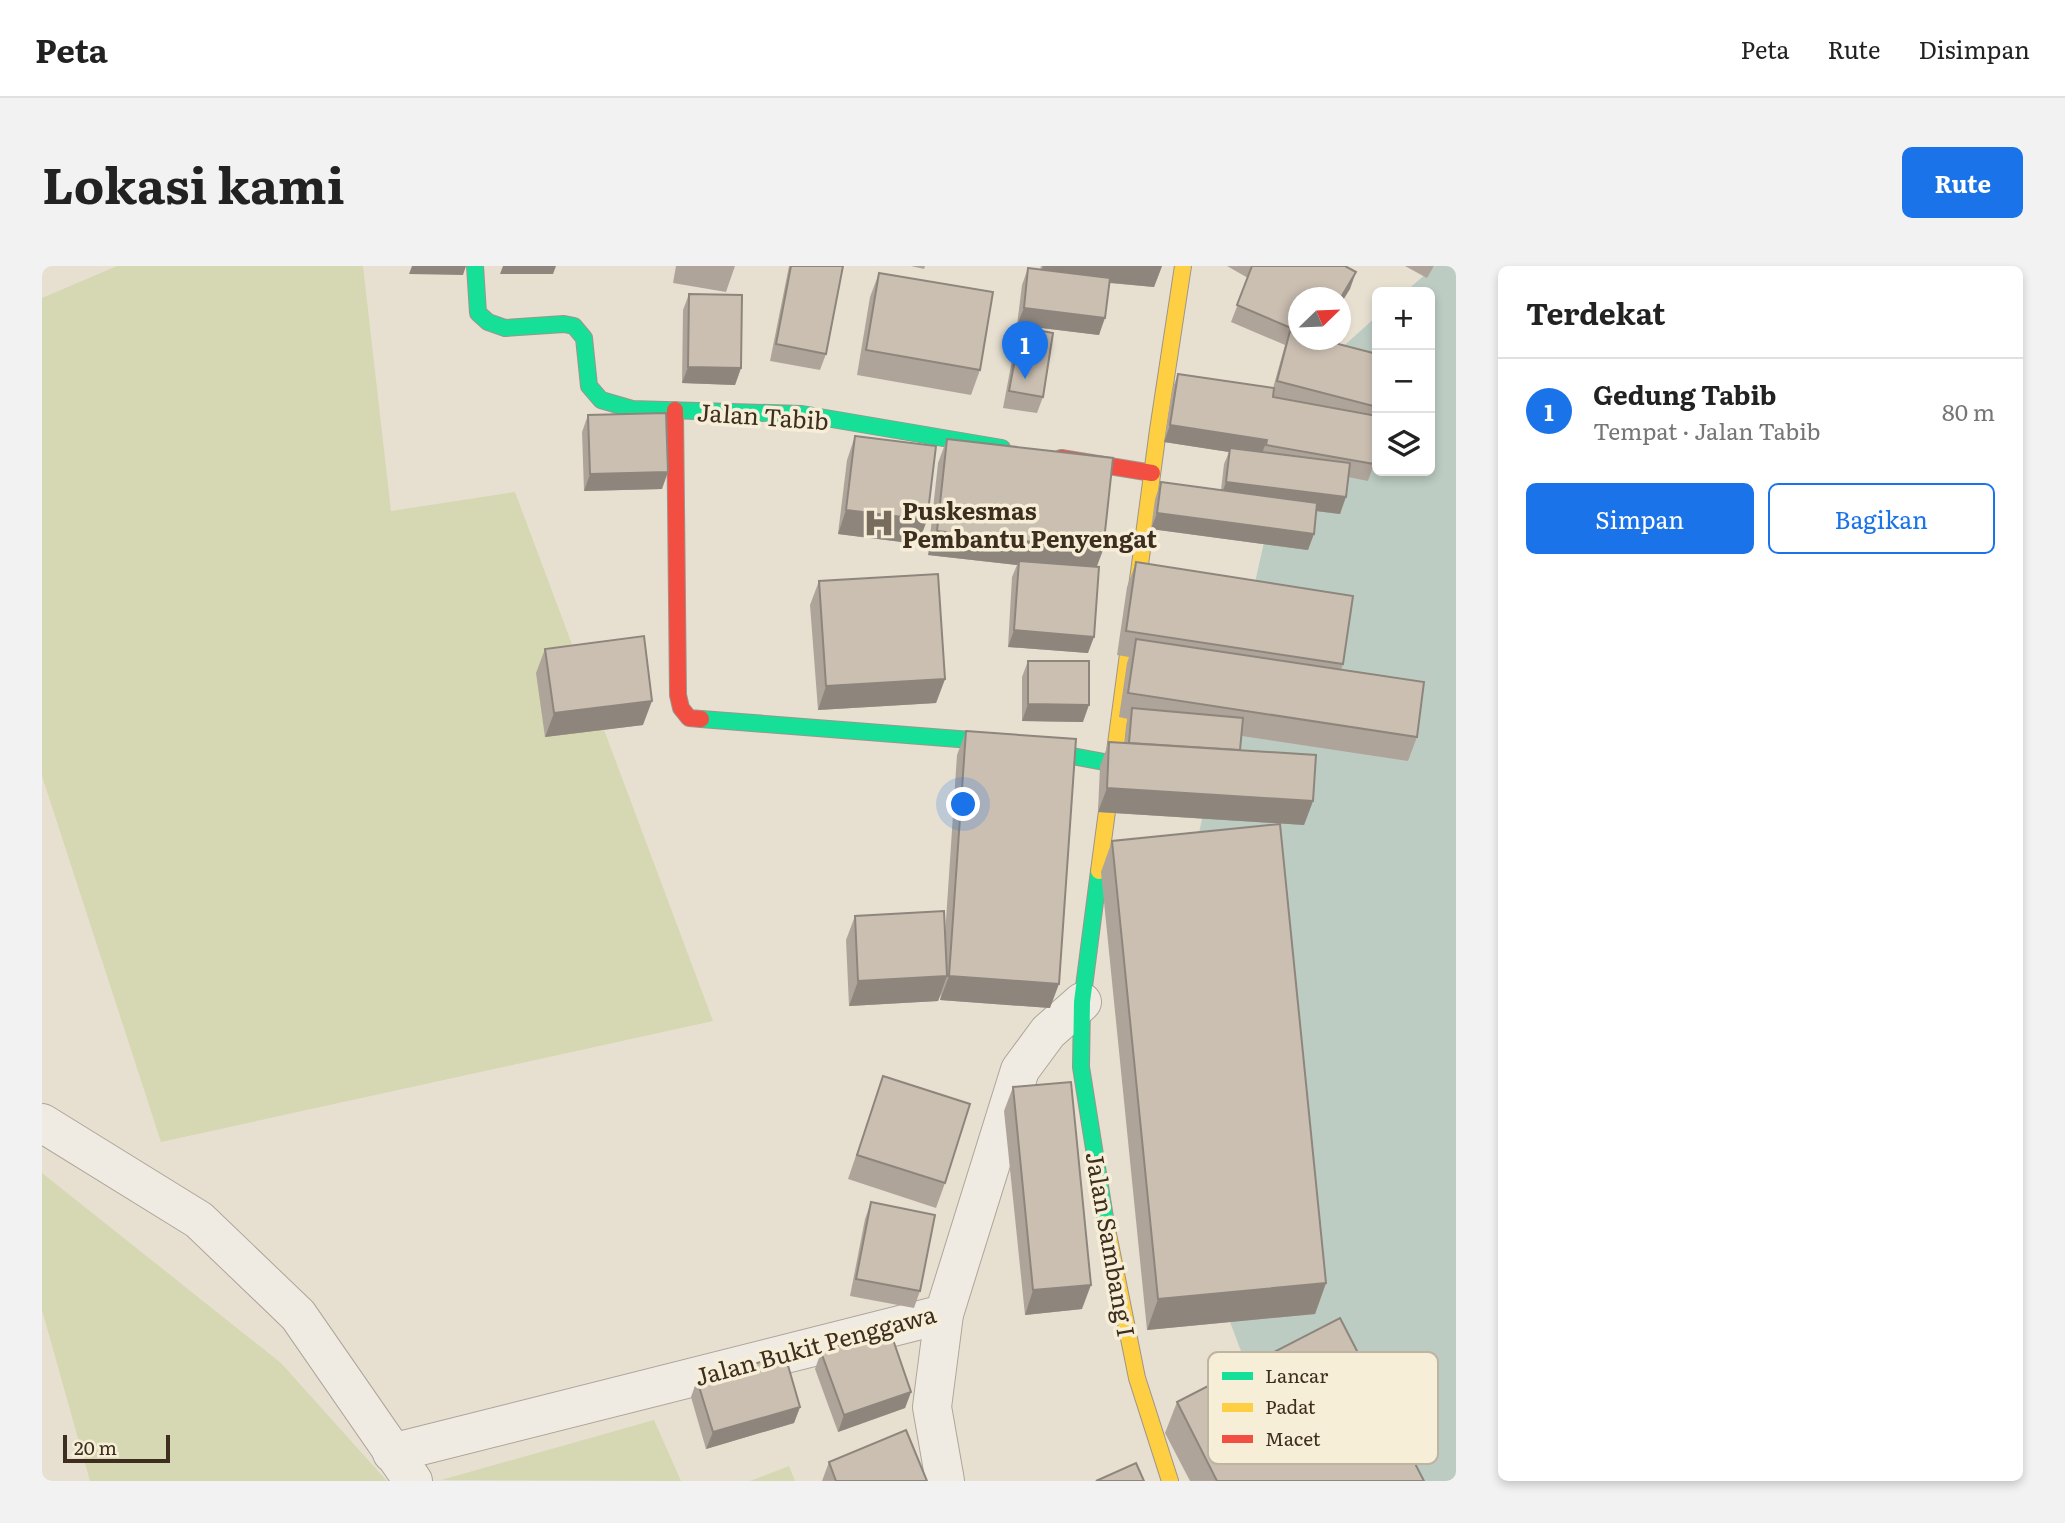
<!DOCTYPE html>
<html lang="id">
<head>
<meta charset="utf-8">
<style>
  body { margin:0; font-family:Literata,serif; background:#f2f2f2; color:#222 }
  .controls { position:absolute; right:21px; top:21px; display:grid; overflow:hidden; border-radius:10px; box-shadow:0 4px 10px #0003 }
  .controls button { width:63px; height:63px; display:grid; place-items:center; padding:0; border:0; border-bottom:2px solid #e0e0e0; background:#fff; color:#222; font:35px sans-serif }
  .compass { position:absolute; left:1246px; top:21px; width:63px; height:63px; border-radius:50%; background:#fff; box-shadow:0 4px 10px #0003; rotate:67deg }
  .scale { position:absolute; left:21px; bottom:18px; width:107px; box-sizing:border-box; padding-left:7px; border:4px solid #3d2e20; border-top:0; font-size:19px; line-height:24px; white-space:nowrap; color:#3d2e20; -webkit-text-stroke:5px #f7eed8; paint-order:stroke }
  .you { position:absolute; left:922px; top:539px; width:24px; height:24px; margin:-18px; border:5px solid #fff; border-radius:50%; background:#1a73e8; box-shadow:0 0 0 10px #1a73e833 }
  .badge { display:grid; place-items:center; width:46px; height:46px; border-radius:50%; background:#1a73e8; color:#fff; font-size:23px; font-weight:700 }
  .pin { position:absolute; translate:-50% -58px; filter:drop-shadow(0 2px 4px #0008) }
  .pin::after { content:''; position:absolute; top:37px; width:24px; height:21px; background:inherit; clip-path:polygon(0 0,100% 0,50% 100%) }
  .list { margin:0; padding:0; list-style:none }
  h2 { display:flex; justify-content:space-between; align-items:center; height:91px; margin:0; padding:0 28px; font-size:30px }
  h2 small { font-size:23px; font-weight:400; color:#767676 }
  .list li { display:grid; grid-template-columns:46px 1fr auto; gap:21px; align-items:center; box-sizing:border-box; height:105px; padding:0 28px; border-top:2px solid #e0e0e0 }
  .list b { display:block; font-size:26px; white-space:nowrap }
  .list p { margin:0; font-size:23px; white-space:nowrap; color:#767676 }
  .list em { font-size:23px; font-style:normal; color:#767676 }
  .actions { display:flex; gap:14px; padding:21px 28px }
  .actions a { flex:1; padding:16px 0; border:2px solid #1a73e8; border-radius:10px; text-align:center; font-size:24px; color:#1a73e8 }
  .actions .main { background:#1a73e8; color:#fff }
  .icon { flex:none; width:38px; height:38px; fill:none; stroke:currentColor; stroke-width:2; stroke-linecap:round; stroke-linejoin:round }
  .map { position:relative; flex:none; width:1414px; height:1215px; overflow:hidden; border-radius:10px }
  header { display:flex; align-items:center; gap:42px; box-sizing:border-box; height:98px; padding:0 35px; background:#fff; border-bottom:2px solid #e0e0e0 }
  header strong { font-size:33px }
  nav { display:flex; gap:38px; margin-inline-start:auto; font-size:24px }
  .intro { display:flex; align-items:center; justify-content:space-between; box-sizing:border-box; height:168px; padding:0 42px }
  h1 { margin:0; font-size:49px }
  .button { padding:18px 32px; border-radius:10px; background:#1a73e8; color:#fff; font-size:24px; font-weight:700 }
  main { display:flex; gap:42px; padding:0 42px }
  aside { flex:1; background:#fff; border-radius:10px; box-shadow:0 4px 10px #0003 }
  .map>svg:first-child { display:block }
  .green { fill:#d6d7b3 }
  .water { fill:#bcccc2 }
  .lines { fill:none; stroke-linecap:round; stroke-linejoin:round }
  .street-casing { stroke:#ada599; stroke-width:40 }
  .fast-casing { stroke:#9c958a; stroke-width:18 }
  .slow-casing { stroke:#9c958a; stroke-width:18 }
  .jam-casing { stroke:#9c958a; stroke-width:18 }
  .street { stroke:#efebe3; stroke-width:38 }
  .fast { stroke:#16e098; stroke-width:16 }
  .slow { stroke:#ffcf43; stroke-width:16 }
  .jam { stroke:#f24e42; stroke-width:16 }
  .wall { fill:#afa499 }
  .shaded-wall { fill:#8e867d }
  .building { fill:#cbbfb2; stroke:#8e867d; stroke-width:2 }
  .labels { text-anchor:middle; dominant-baseline:central; stroke-width:7; stroke-linejoin:round; paint-order:stroke }
  .street-label { font-size:24px; fill:#3d2e20; stroke:#f7eed8 }
  .poi-label { font-size:24px; font-weight:bold; fill:#3d2e20; stroke:#f7eed8; text-anchor:start }
  .key { fill:#f7eed8; stroke:#bfb4a1; stroke-width:2 }
  .key-label { font-size:19px; fill:#3d2e20 }
</style>
</head>
<body>
<header>
<strong>Peta</strong>
<nav><a>Peta</a><a>Rute</a><a>Disimpan</a></nav>
</header>
<div class="intro"><h1>Lokasi kami</h1><a class="button">Rute</a></div>
<main>
<div class="map">
<svg width="1414" height="1215" viewBox="0 0 1414 1215">
  <rect width="100%" height="100%" fill="#e7e0d1"/>
  <g class="green">
    <polygon points="75,0 321,0 349,245 473,226 671,755 119,876 0,510 0,32"/>
    <polygon points="0,907 239,1097 345,1215 48,1215 0,1044"/>
    <polygon points="612,1154 639,1215 399,1214"/>
    <polygon points="747,1200 753,1215 708,1215"/>
  </g>
  <polygon class="water" points="1393,0 1414,0 1414,1215 1248,1215 1171,1011 1156,571 1257,120 1335,50 1335,205 1388,205 1388,26 1363,26"/>
  <g class="lines">
    <defs>
      <g id="street">
        <polyline points="0,857 157,954 256,1049 371,1215"/>
        <polyline points="350,1187 902,1048"/>
        <polyline points="903,1215 890,1141 902,1048 978,804 1006,766 1040,736"/>
      </g>
      <g id="fast">
        <polyline points="433,0 436,47 446,56 463,62 522,58 532,60 542,72 547,120 559,134 590,143 760,148 960,182"/>
        <polyline points="659,453 955,476 1073,498"/>
        <polyline points="1057,605 1040,736 1039,801 1064,958"/>
      </g>
      <g id="slow">
        <polyline points="1057,605 1116,164 1141,0"/>
        <polyline points="1064,958 1095,1112 1128,1215"/>
      </g>
      <g id="jam">
        <polyline points="633,144 636,429 639,442 647,452 659,453"/>
        <polyline points="1019,192 1110,207"/>
      </g>
    </defs>
    <use href="#street" class="street-casing"/>
    <use href="#fast" class="fast-casing"/>
    <use href="#slow" class="slow-casing"/>
    <use href="#jam" class="jam-casing"/>
    <use href="#street" class="street"/>
    <use href="#fast" class="fast"/>
    <use href="#slow" class="slow"/>
    <use href="#jam" class="jam"/>
  </g>
  <g class="wall">
    <polygon points="634,0 693,0 684,26 631,17"/>
    <polygon points="747,0 801,0 784,88 778,104 728,95"/>
    <polygon points="869,0 883,0 882,3"/>
    <polygon points="999,0 1120,0 1112,21 1067,17 1057,69 975,59 980,19 986,2 998,4"/>
    <polygon points="1185,0 1303,0 1308,23 1256,32 1256,74 1335,88 1335,180 1332,198 1326,215 1306,211 1298,248 1274,245 1266,284 1109,263 1113,233 1119,216 1179,224 1182,198 1187,186 1122,176 1130,124 1136,108 1231,122 1243,79 1189,56 1206,12"/>
    <polygon points="1363,0 1392,0 1385,12"/>
    <polygon points="837,7 938,104 929,129 815,109 828,31"/>
    <polygon points="647,28 699,102 693,119 640,117 641,44"/>
    <polygon points="979,61 1001,131 995,147 961,142 973,78"/>
    <polygon points="546,149 620,223 542,225 540,166"/>
    <polygon points="813,170 885,254 876,278 796,268 805,194"/>
    <polygon points="905,173 1061,284 1054,301 1046,387 966,381 970,311 975,299 886,289 896,197"/>
    <polygon points="1094,296 1301,398 1299,404 1375,471 1366,495 1200,470 1198,484 1271,535 1262,559 1056,546 1058,500 1067,476 1083,477 1084,459 1086,453 1077,451 1085,397 1087,391 1075,389 1085,321"/>
    <polygon points="777,315 903,413 894,437 776,444 768,339"/>
    <polygon points="503,383 601,459 503,471 494,407"/>
    <polygon points="986,395 1041,456 980,455 980,411"/>
    <polygon points="924,465 1008,742 898,734 899,728 896,735 807,740 804,674 813,650 903,669 915,489"/>
    <polygon points="1070,575 1284,1017 1273,1048 1105,1064 1059,606"/>
    <polygon points="841,810 903,917 894,942 806,913"/>
    <polygon points="971,821 1040,1043 983,1049 962,845"/>
    <polygon points="829,936 878,1025 872,1042 808,1030 823,953"/>
    <polygon points="779,1086 869,1126 863,1142 796,1166 773,1103"/>
    <polygon points="655,1114 758,1141 752,1157 664,1183 649,1131"/>
    <polygon points="1135,1136 1382,1215 1148,1215 1123,1167"/>
    <polygon points="787,1196 885,1215 780,1215"/>
  </g>
  <g class="shaded-wall">
    <polygon points="370,0 424,0 421,9 367,8"/>
    <polygon points="461,0 514,0 511,8 458,8"/>
    <polygon points="1001,0 1120,0 1112,21 998,10"/>
    <polygon points="1314,6 1308,23 1298,39 1298,33"/>
    <polygon points="982,42 1063,52 1057,69 975,59"/>
    <polygon points="646,101 699,102 693,119 640,117"/>
    <polygon points="1128,159 1225,174 1219,190 1188,182 1187,186 1122,176"/>
    <polygon points="626,206 620,223 542,225 548,208"/>
    <polygon points="1184,216 1304,231 1298,248 1178,233"/>
    <polygon points="804,244 885,254 876,278 796,268"/>
    <polygon points="1115,247 1272,268 1266,284 1109,263"/>
    <polygon points="895,265 1061,284 1052,308 977,295 975,299 886,289"/>
    <polygon points="972,364 1052,371 1046,387 966,381"/>
    <polygon points="903,413 894,437 776,444 784,420"/>
    <polygon points="610,435 601,459 503,471 512,447"/>
    <polygon points="986,438 1047,439 1041,456 980,455"/>
    <polygon points="1065,522 1271,535 1262,559 1056,546"/>
    <polygon points="905,710 896,735 807,740 816,715"/>
    <polygon points="907,710 1017,718 1008,742 898,734"/>
    <polygon points="1284,1017 1273,1048 1105,1064 1116,1033"/>
    <polygon points="1049,1019 1040,1043 983,1049 991,1024"/>
    <polygon points="869,1126 863,1142 796,1166 802,1149"/>
    <polygon points="758,1141 752,1157 664,1183 671,1166"/>
  </g>
  <g class="building">
    <polygon points="749,0 801,0 784,88 734,78"/>
    <polygon points="1210,0 1303,0 1314,6 1298,33 1298,32 1256,32 1256,65 1195,39"/>
    <polygon points="986,2 1068,12 1063,52 982,42"/>
    <polygon points="837,7 951,26 938,104 824,84"/>
    <polygon points="647,28 700,29 699,102 646,101"/>
    <polygon points="979,61 1011,67 1001,131 967,125"/>
    <polygon points="1248,65 1256,67 1256,74 1281,74 1335,88 1335,141 1235,115"/>
    <polygon points="1136,108 1232,122 1231,131 1335,150 1335,180 1332,198 1224,179 1225,174 1128,159"/>
    <polygon points="624,147 626,206 548,208 546,149"/>
    <polygon points="813,170 894,180 885,254 804,244"/>
    <polygon points="905,173 1071,192 1061,284 895,265"/>
    <polygon points="1188,182 1308,197 1304,231 1184,216"/>
    <polygon points="1119,216 1275,237 1272,268 1115,247"/>
    <polygon points="977,295 1057,301 1052,371 972,364"/>
    <polygon points="1094,296 1311,330 1301,398 1084,365"/>
    <polygon points="896,308 903,413 784,420 777,315"/>
    <polygon points="602,370 610,435 512,447 503,383"/>
    <polygon points="1094,373 1382,416 1375,471 1086,427"/>
    <polygon points="986,395 1047,395 1047,439 986,438"/>
    <polygon points="1090,442 1201,452 1198,484 1087,477"/>
    <polygon points="924,465 1034,473 1017,718 907,710"/>
    <polygon points="1067,476 1274,489 1271,535 1065,522"/>
    <polygon points="1238,558 1284,1017 1116,1033 1070,575"/>
    <polygon points="902,645 905,710 816,715 813,650"/>
    <polygon points="841,810 928,838 903,917 815,889"/>
    <polygon points="1029,816 1049,1019 991,1024 971,821"/>
    <polygon points="829,936 893,949 878,1025 814,1013"/>
    <polygon points="1298,1052 1382,1215 1175,1215 1135,1136"/>
    <polygon points="847,1062 869,1126 802,1149 779,1086"/>
    <polygon points="743,1089 758,1141 671,1166 655,1114"/>
    <polygon points="864,1164 885,1215 794,1215 787,1196"/>
    <polygon points="1094,1197 1102,1215 1054,1215"/>
  </g>
  <defs>
    <symbol id="hospital-bare" viewBox="-9 -9 18 18"><path d="M-5-5h3v3.5h4V-5h3V5h-3V1.5h-4V5h-3Z" fill="#786c5e" stroke="#f7eed8" stroke-width="2.5" paint-order="stroke"/></symbol>
  </defs>
  <g fill-rule="evenodd">
    <use href="#hospital-bare" x="815" y="235" width="44" height="44"/>
  </g>
  <g class="labels">
    <g class="street-label">
      <text transform="translate(721 149) rotate(4)">Jalan Tabib</text>
      <text transform="translate(1070 978) rotate(80)">Jalan Sambang I</text>
      <text transform="translate(773 1078) rotate(-15)">Jalan Bukit Penggawa</text>
    </g>
    <g class="poi-label">
      <text x="860" y="243">Puskesmas<tspan x="860" dy="28">Pembantu Penyengat</tspan></text>
    </g>
  </g>
  <rect x="1166" y="1086" width="230" height="112" rx="10" class="key"/>
  <rect x="1180" y="1106" width="31" height="8" fill="#16e098"/>
  <rect x="1180" y="1137" width="31" height="9" fill="#ffcf43"/>
  <rect x="1180" y="1169" width="31" height="8" fill="#f24e42"/>
  <g class="key-label">
    <text x="1223" y="1117">Lancar</text>
    <text x="1223" y="1148">Padat</text>
    <text x="1223" y="1180">Macet</text>
  </g>
</svg>
<div class="controls">
<button>+</button>
<button>−</button>
<button><svg class="icon" aria-label="layers" viewBox="0 0 24 24"><path d="M12 4l9 5-9 5-9-5zM3 14l9 5 9-5"/></svg></button>
</div>
<svg class="compass" viewBox="-18 -18 36 36"><path d="M0-13l5 13h-10z" fill="#e53935"/><path d="M0 13l5-13h-10z" fill="#767676"/></svg>
<div class="scale">20 m</div>
<div class="you"></div>
<div class="pin badge" style="left:983px;top:113px">1</div>
</div>
<aside>
<h2>Terdekat<small></small></h2>
<ul class="list">
<li><span class="badge">1</span><div><b>Gedung Tabib</b><p>Tempat · Jalan Tabib</p></div><em>80 m</em></li>
</ul>
<div class="actions"><a class="main">Simpan</a><a>Bagikan</a></div>
</aside>
</main>
</body>
</html>
